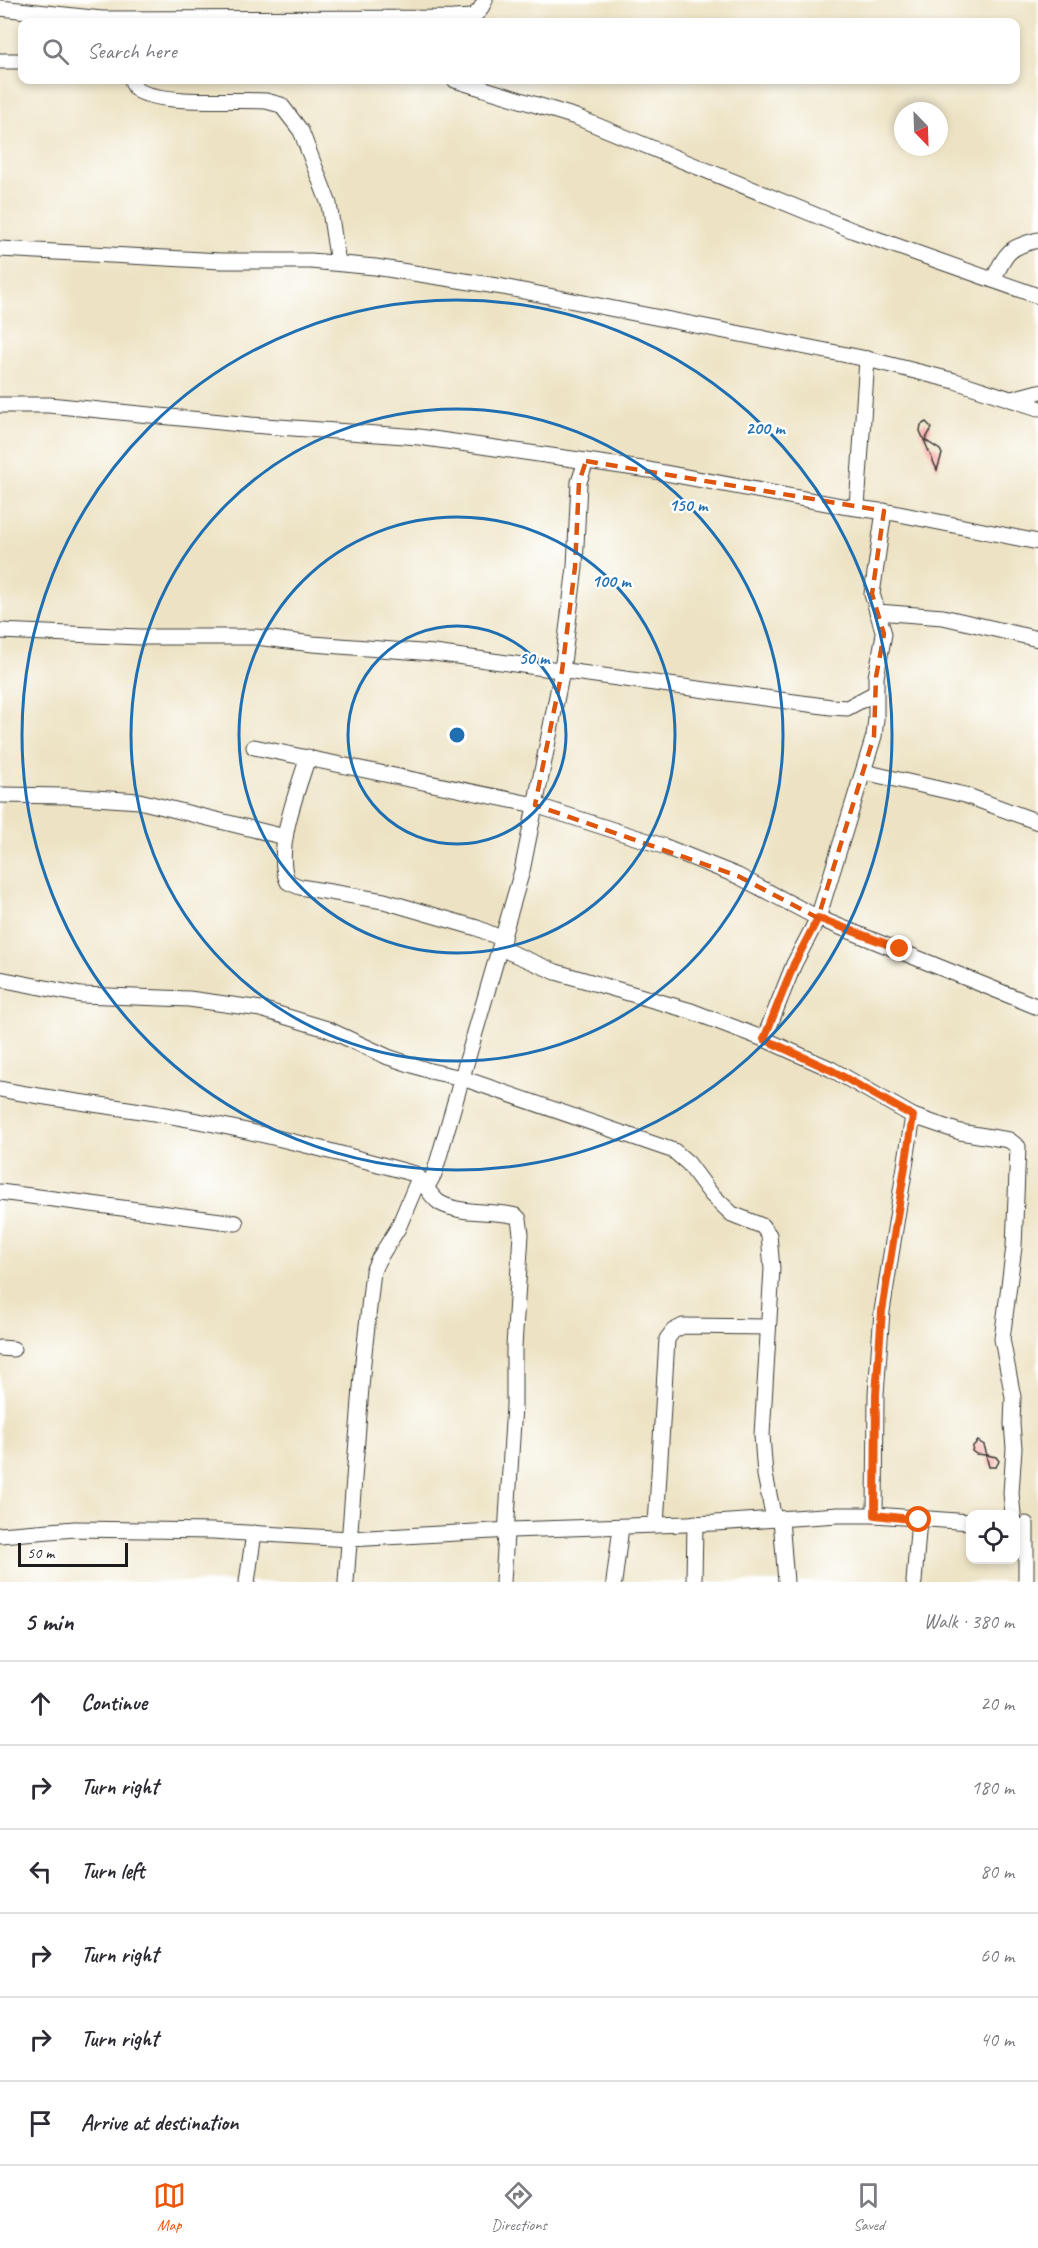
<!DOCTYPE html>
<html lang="en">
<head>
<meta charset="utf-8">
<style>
  body { margin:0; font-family:Caveat,sans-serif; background:#f2f2f3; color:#2b2b33 }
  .controls { position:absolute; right:18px; bottom:18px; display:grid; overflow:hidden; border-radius:12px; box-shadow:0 3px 9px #0003 }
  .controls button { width:54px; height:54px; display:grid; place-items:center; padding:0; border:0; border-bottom:2px solid #e1e1e2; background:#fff; color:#2b2b33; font:30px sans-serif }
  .compass { position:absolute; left:894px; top:102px; width:54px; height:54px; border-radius:50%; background:#fff; box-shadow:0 3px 9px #0003; rotate:157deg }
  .scale { position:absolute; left:18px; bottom:15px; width:110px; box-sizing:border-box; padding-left:6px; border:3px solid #1c1c1c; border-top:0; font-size:16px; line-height:21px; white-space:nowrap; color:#1c1c1c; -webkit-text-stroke:4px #fff; paint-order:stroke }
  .stop { position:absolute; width:18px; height:18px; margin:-14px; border:4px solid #ea580c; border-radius:50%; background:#fff }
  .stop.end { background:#ea580c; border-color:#fff; box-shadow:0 2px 6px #0008 }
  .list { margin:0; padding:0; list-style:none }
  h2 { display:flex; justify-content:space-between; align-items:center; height:78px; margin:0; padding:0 24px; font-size:26px }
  h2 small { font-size:20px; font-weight:400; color:#7c7c81 }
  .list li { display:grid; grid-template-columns:39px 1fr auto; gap:18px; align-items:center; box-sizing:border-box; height:84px; padding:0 24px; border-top:2px solid #e1e1e2 }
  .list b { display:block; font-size:22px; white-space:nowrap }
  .list em { font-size:20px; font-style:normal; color:#7c7c81 }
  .icon { flex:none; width:33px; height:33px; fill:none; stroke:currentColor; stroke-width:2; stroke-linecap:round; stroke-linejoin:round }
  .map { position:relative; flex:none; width:1038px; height:1582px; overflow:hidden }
  .search { position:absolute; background:#fff; box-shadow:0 3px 9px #0003; left:18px; right:18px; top:18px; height:66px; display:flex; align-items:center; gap:15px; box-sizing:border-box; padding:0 21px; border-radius:12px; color:#7c7c81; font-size:22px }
  .sheet { height:582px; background:#fff }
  nav { display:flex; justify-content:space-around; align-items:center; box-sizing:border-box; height:84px; border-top:2px solid #e1e1e2; background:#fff; font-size:16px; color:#7c7c81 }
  nav a { display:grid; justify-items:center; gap:3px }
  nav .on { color:#ea580c }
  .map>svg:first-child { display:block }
  .building { fill:#fba5a0 }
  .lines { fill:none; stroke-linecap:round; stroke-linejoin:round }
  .minor-casing { stroke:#3b3a35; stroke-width:17 }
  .minor { stroke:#fff; stroke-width:15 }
  .route { stroke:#ea580c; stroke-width:8 }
  .marked { fill:none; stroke:#de560d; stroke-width:4.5; stroke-dasharray:12 8; stroke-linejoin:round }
  .ring { fill:none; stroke:#1f6fb2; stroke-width:3 }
  .centre { fill:#1f6fb2; stroke:#fff; stroke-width:3 }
  .ring-label { font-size:18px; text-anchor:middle; font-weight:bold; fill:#1f6fb2; stroke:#fff; stroke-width:4.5; stroke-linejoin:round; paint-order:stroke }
</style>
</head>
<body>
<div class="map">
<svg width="1038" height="1582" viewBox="0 0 1038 1582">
  <rect width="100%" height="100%" fill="#fff"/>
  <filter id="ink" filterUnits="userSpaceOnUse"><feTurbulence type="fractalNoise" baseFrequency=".0167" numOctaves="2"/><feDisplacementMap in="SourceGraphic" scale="12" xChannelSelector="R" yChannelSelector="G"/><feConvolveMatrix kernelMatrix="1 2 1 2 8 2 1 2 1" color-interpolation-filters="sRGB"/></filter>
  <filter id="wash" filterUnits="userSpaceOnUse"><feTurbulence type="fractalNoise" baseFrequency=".008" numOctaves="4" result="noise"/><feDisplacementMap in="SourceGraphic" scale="24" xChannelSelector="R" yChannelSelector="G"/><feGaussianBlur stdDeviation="1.35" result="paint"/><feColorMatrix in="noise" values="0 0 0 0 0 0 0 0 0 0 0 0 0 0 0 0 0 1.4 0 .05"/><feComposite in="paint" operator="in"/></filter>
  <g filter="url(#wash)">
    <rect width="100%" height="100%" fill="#ede3c4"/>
    <g id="blocks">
      <g class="building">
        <polygon points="926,422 932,428 925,440 940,450 942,454 937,470 920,431 921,425"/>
        <polygon points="978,1441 984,1445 987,1455 996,1457 999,1461 996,1467 989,1467 986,1455 976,1454 972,1451 973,1446"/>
      </g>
    </g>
  </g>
  <g filter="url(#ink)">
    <use href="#blocks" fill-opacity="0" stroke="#3b3a35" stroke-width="1.5"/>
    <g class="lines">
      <defs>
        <g id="minor">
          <polyline points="0,8 102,19 453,18 472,17 480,10 485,0"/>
          <polyline points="0,61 22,61"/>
          <path d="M132,80C133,85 135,88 139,91C166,105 234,99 266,101L281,105L301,131L329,204L338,263"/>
          <polyline points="455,80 576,117 854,231 1038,296"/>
          <polyline points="0,249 221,261 311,261 375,267 503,287 867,359 955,381 1038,408"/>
          <path d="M993,280C1006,253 1008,247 1038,240"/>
          <polyline points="1012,399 1038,392"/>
          <polyline points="0,405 49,405 251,425 419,437 649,470 842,506 894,513 1038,542"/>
          <polyline points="857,507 867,359"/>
          <polyline points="877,612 943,617 1038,639"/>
          <polyline points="0,631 140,637 256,637 313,644 434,653 831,707 847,708 875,693"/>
          <polyline points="254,747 535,805 663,846 738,876 818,918 1038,1007"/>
          <path d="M308,757C298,789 273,851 288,882L300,887L384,901L477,928L503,939"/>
          <polyline points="864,772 965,795 1038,822"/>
          <polyline points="0,795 66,796 139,801 285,837"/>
          <polyline points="501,946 509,952 556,972 691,1011 764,1039 831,1069 913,1116 960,1132 1009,1140 1018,1147 1014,1247 1002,1339 1013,1397 1012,1424 1014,1448 1011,1493 1013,1514"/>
          <polyline points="0,979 81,995 189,999 261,1009 327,1029 388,1057 430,1071 462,1078 674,1151 688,1163 711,1194 732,1214 762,1226 769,1235 772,1269 762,1435 765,1475 774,1519"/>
          <polyline points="764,1039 794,964 818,918 874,736 876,719 876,677 884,634 872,594 884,511"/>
          <path d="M0,1089C64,1102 129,1107 193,1120C268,1134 342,1154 415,1174C425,1182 429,1196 440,1203C462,1215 493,1210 516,1216L519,1219L521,1234L514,1347V1406L503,1582"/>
          <polyline points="427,1187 434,1174 522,871 562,671 575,567 579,482 586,461"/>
          <polyline points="0,1192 236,1223"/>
          <polyline points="0,1348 13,1349"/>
          <polyline points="875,1515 876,1394 882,1311 913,1116"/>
          <polyline points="781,1519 786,1582"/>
          <polyline points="1026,1524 1026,1582"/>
          <polyline points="656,1525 667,1339 673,1331 683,1326 768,1327"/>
          <polyline points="0,1535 75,1529 213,1531 350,1539 511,1530 715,1523 838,1515 875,1515 970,1522"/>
          <polyline points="247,1582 254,1533"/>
          <polyline points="346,1582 363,1362 373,1271 378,1260 398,1228 419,1178"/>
          <polyline points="614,1582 621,1527"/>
          <polyline points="694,1582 695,1523"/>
          <polyline points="914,1582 919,1519"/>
        </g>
      </defs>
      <use href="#minor" class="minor-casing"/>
      <use href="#minor" class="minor"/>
    </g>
  </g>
  <g class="lines" filter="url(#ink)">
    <polyline class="route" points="900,949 818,918 794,964 764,1039 831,1070 913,1116 882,1311 876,1394 875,1515 919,1520"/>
  </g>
  <path class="marked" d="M586,461L884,511L872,594L884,634L876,677L874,736L818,918L738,876L535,805L562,671L575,567L579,482Z"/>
  <g class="ring">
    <circle cx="457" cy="735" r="109"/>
    <circle cx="457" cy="735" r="218"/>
    <circle cx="457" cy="735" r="326"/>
    <circle cx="457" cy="735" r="435"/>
  </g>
  <circle cx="457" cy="735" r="9" class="centre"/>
  <g class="ring-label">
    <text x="765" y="434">200 m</text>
    <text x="688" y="511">150 m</text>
    <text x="611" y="587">100 m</text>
    <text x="534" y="664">50 m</text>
  </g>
</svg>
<div class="controls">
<button><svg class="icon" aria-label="locate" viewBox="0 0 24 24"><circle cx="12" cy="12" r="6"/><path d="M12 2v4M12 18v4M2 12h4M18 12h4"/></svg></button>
</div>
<svg class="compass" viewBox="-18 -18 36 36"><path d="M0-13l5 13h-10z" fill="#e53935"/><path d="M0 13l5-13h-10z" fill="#7c7c81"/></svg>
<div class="scale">50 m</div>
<div class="stop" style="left:919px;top:1520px"></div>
<div class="stop end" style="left:900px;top:949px"></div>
<div class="search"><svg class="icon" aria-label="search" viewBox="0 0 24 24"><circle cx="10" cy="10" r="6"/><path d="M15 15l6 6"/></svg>Search here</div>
</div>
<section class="sheet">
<h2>5 min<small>Walk · 380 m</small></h2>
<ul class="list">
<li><svg class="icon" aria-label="ahead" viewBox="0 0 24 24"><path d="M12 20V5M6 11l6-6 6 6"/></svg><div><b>Continue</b></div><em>20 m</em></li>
<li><svg class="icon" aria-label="right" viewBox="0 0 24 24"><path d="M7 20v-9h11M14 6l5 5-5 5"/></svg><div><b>Turn right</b></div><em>180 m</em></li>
<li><svg class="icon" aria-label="left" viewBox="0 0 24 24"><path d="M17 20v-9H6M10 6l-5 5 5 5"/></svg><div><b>Turn left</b></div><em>80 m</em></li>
<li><svg class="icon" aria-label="right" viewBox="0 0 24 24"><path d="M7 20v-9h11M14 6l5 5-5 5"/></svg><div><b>Turn right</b></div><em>60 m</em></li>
<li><svg class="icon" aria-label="right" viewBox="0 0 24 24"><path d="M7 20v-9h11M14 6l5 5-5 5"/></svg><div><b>Turn right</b></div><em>40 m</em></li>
<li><svg class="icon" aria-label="arrive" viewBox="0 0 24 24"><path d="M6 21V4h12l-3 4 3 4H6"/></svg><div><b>Arrive at destination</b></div></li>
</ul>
</section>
<nav>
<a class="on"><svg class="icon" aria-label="map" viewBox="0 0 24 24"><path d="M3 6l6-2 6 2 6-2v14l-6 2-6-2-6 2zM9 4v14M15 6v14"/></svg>Map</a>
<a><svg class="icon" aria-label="directions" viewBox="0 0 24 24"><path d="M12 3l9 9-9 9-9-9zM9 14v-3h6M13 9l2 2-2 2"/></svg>Directions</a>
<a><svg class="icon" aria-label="saved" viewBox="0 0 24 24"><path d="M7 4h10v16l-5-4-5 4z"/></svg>Saved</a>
</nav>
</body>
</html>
